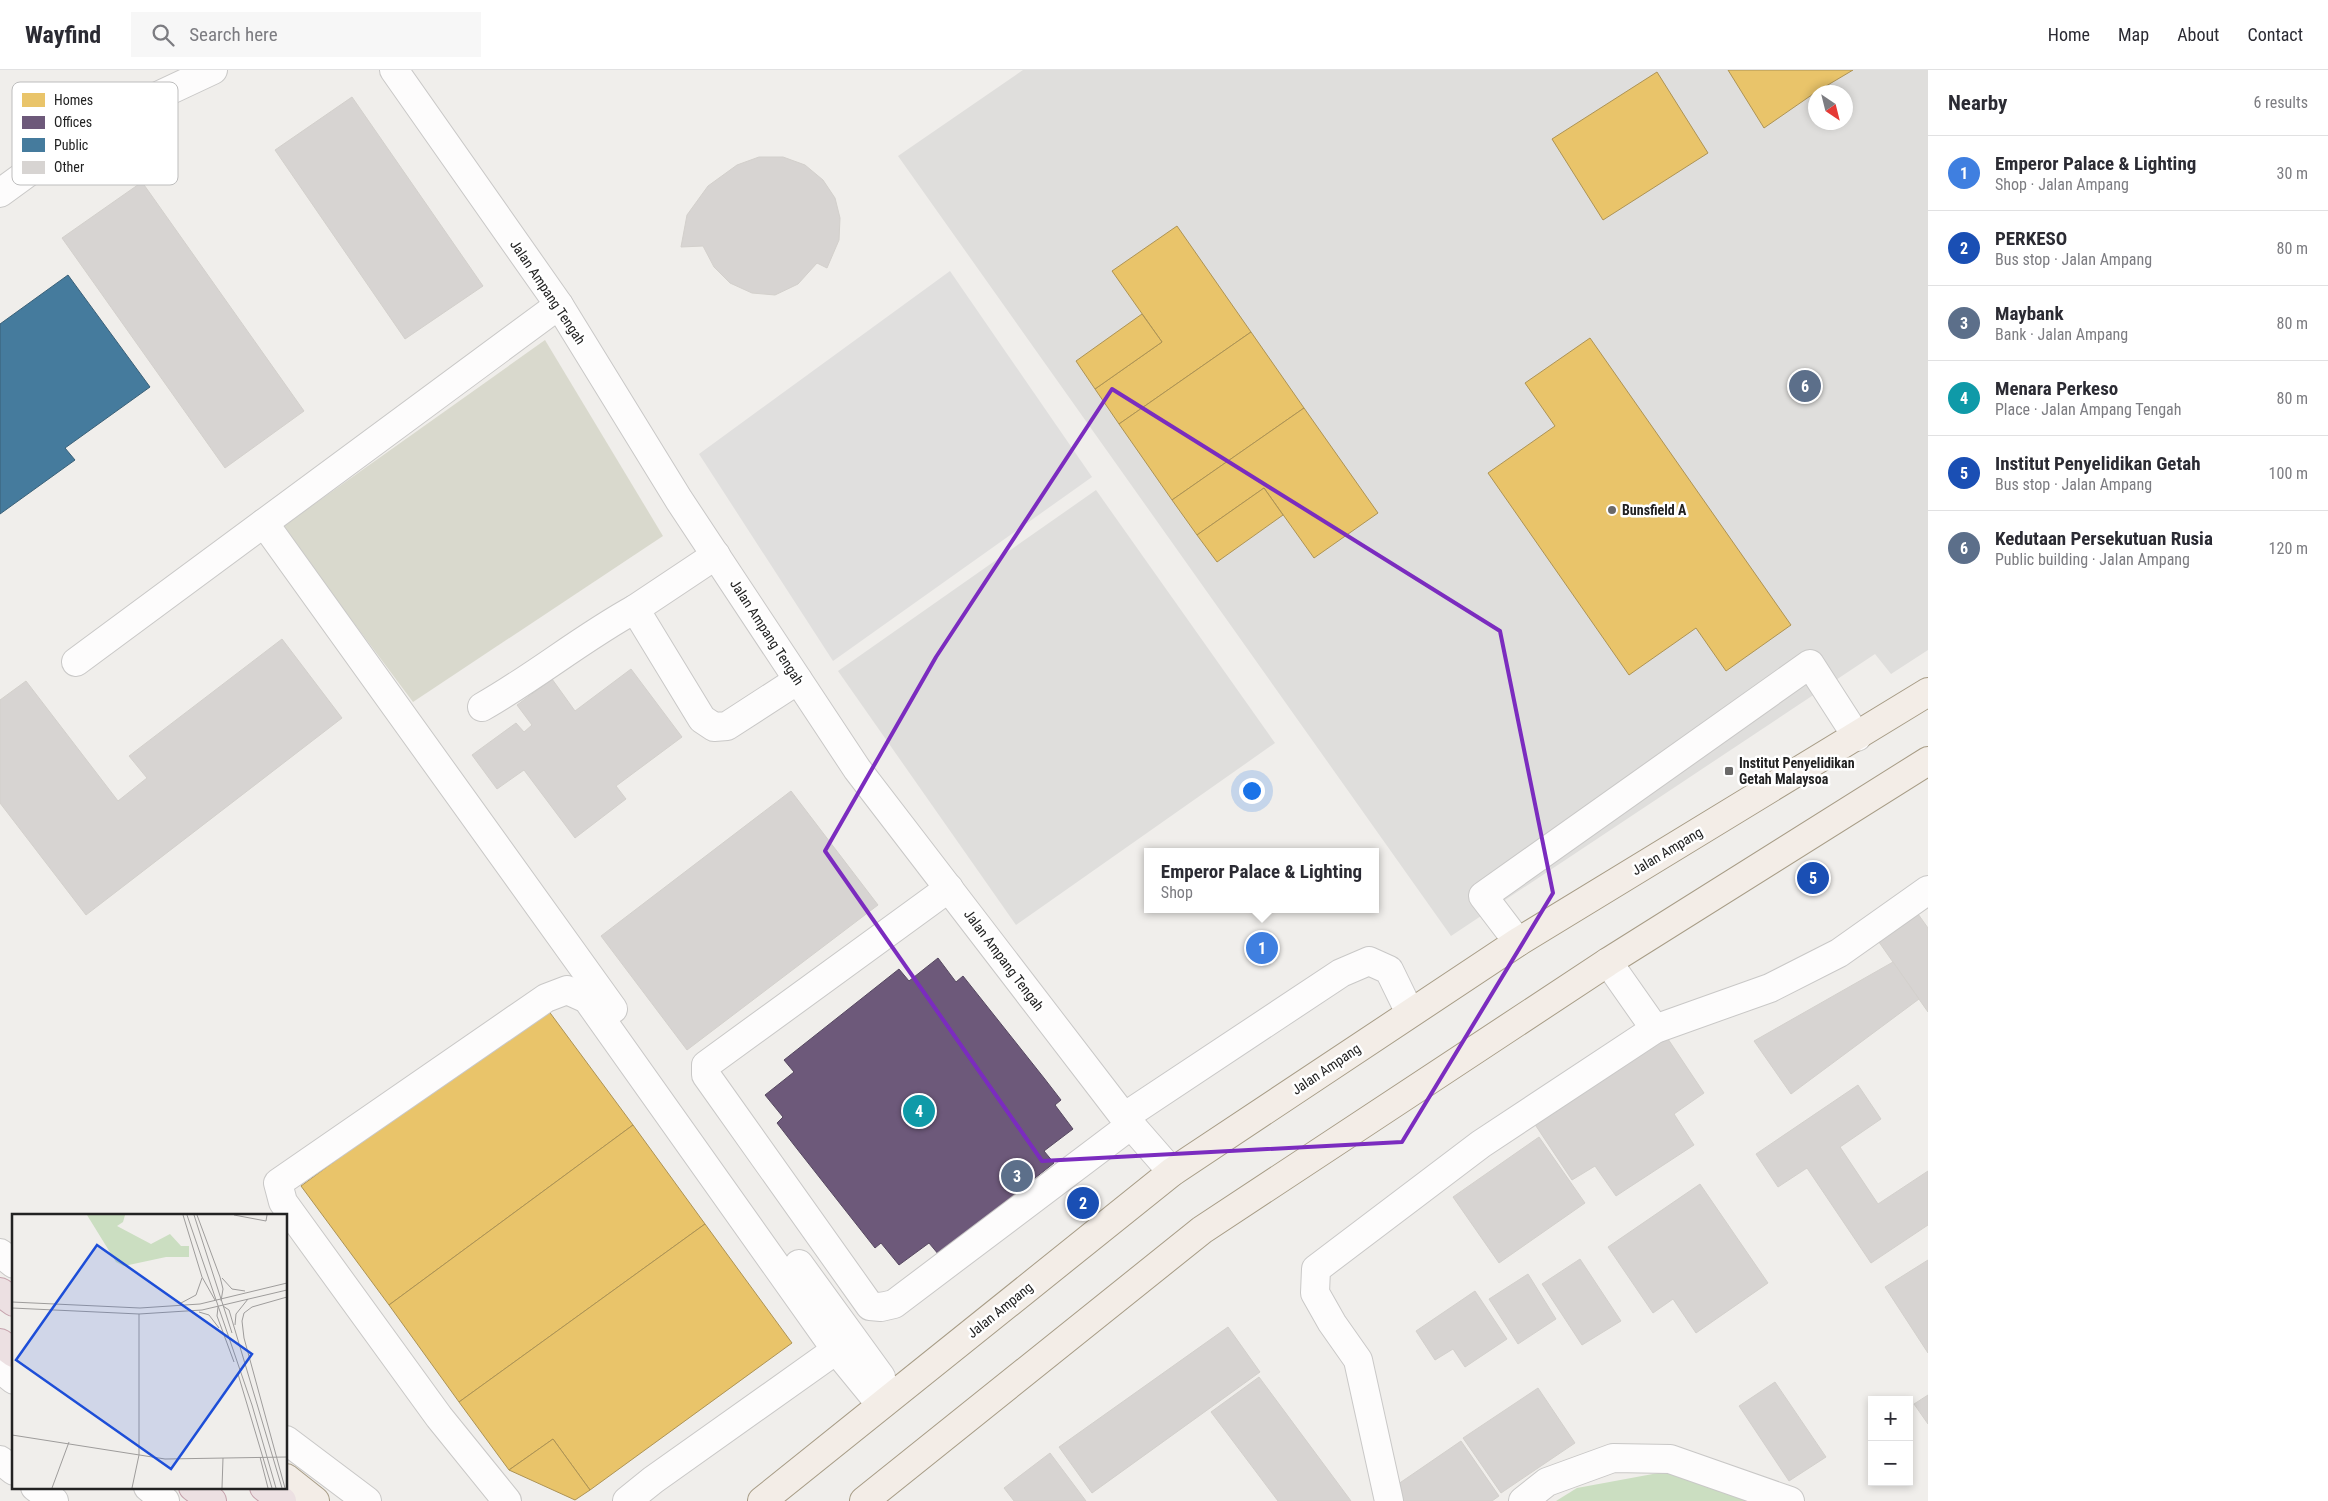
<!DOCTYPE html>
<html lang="en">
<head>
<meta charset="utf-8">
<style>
  body { margin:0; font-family:"Roboto Condensed",sans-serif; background:#f7f7f7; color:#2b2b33 }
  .controls { position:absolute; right:15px; bottom:15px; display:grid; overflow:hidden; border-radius:0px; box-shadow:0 2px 8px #0003 }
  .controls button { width:45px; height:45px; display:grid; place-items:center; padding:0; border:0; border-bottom:1px solid #e1e1e2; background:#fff; color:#2b2b33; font:25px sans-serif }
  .compass { position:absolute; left:1808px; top:15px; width:45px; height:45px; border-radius:50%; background:#fff; box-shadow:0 2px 8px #0003; rotate:145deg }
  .you { position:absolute; left:1251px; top:720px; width:18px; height:18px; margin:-12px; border:4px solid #fff; border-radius:50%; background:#1a73e8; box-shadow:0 0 0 8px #1a73e833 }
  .badge { display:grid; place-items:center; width:32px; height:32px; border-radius:50%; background:#6a6968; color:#fff; font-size:16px; font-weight:700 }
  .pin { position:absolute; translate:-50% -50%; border:2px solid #fff; box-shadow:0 1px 5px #0006 }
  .popup { position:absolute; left:1144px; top:778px; width:235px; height:65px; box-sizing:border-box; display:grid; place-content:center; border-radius:0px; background:#fff; filter:drop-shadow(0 1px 4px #0005); font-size:16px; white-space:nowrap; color:#7c7c81 }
  .popup b { font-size:19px; color:#2b2b33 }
  .popup::after { content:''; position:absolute; left:50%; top:100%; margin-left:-10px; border:10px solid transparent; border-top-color:#fff }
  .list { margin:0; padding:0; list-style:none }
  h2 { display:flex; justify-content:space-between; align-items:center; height:65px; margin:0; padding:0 20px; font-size:21px }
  h2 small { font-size:16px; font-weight:400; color:#7c7c81 }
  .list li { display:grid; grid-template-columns:32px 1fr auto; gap:15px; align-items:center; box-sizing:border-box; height:75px; padding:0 20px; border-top:1px solid #e1e1e2 }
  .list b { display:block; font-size:19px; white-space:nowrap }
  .list p { margin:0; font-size:16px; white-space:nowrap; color:#7c7c81 }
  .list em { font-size:16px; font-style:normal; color:#7c7c81 }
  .icon { flex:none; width:28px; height:28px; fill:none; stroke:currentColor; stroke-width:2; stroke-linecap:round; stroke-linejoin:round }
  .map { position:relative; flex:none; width:1928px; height:1431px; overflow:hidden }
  header { display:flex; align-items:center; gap:30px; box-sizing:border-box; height:70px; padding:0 25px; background:#fff; border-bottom:1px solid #e1e1e2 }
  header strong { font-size:24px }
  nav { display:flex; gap:28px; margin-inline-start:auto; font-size:18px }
  .search { width:350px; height:45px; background:#f7f7f7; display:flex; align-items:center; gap:12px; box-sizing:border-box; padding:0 18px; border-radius:0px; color:#7c7c81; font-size:19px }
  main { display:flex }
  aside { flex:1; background:#fff }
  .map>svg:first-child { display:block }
  .residential { fill:#dfdedc; fill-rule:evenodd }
  .construction { fill:#d9d9cd }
  .forest { fill:#cbdec1 }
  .parking { fill:#e0dfde }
  .homes { fill:#e9c46a; stroke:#ad9354 }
  .offices { fill:#6d597a; stroke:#564860 }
  .public { fill:#457b9d; stroke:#3a6078 }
  .building { fill:#d7d4d2; stroke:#d3d0cc }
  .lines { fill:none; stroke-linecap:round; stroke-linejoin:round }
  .minor-casing { stroke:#c9c8c7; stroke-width:30 }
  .major-casing { stroke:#a79c86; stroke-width:30 }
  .highway-casing { stroke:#c5a2ac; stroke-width:30 }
  .minor { stroke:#fdfcfc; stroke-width:28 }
  .major { stroke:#f3ede7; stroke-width:28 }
  .highway { stroke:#ece0e2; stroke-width:28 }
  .marked { fill:none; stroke:#7b2cbf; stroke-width:4; stroke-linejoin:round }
  .poi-dot { fill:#6a6968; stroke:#fff; stroke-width:2 }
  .labels { text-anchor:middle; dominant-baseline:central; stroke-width:5; stroke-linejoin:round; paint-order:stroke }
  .street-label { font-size:14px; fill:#222; stroke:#fff }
  .poi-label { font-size:14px; font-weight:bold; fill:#222; stroke:#fff; text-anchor:start }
  .inset-road { fill:none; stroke:#9e9c9b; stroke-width:1 }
  .view { fill:#1d4ed8; fill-opacity:0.15; stroke:#1d4ed8; stroke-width:2.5 }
  .inset-edge { fill:none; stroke:#222; stroke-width:2.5 }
  .key { fill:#fff; stroke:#bdbdbd; stroke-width:1 }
  .key-label { font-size:14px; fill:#222 }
</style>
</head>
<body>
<header>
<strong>Wayfind</strong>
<div class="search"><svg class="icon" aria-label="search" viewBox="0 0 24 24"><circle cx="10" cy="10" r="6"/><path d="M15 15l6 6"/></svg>Search here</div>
<nav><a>Home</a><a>Map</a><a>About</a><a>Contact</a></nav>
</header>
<main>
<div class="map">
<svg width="1928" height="1431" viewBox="0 0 1928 1431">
  <rect width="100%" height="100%" fill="#f0eeeb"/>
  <g class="residential">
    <path d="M1023,0H1928V580L1891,604L1875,584L1451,866L898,86ZM1816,22H1846V52H1816Z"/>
    <polygon points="1096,420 1275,673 1016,855 838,601"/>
  </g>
  <polygon class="construction" points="545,270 663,466 413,632 282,457"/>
  <polygon class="forest" points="1669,1401 1746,1431 1556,1431 1577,1418"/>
  <polygon class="parking" points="950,201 1092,407 833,591 699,384"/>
  <g class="homes">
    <polygon points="1728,0 1853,0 1816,22 1764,58"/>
    <polygon points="1657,2 1708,83 1603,150 1552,69"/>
    <polygon points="1177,156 1251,262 1119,354 1095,319 1162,272 1112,201"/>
    <polygon points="1142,244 1162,272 1095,319 1076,291"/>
    <polygon points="1251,262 1304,338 1172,430 1119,354"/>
    <polygon points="1590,268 1791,555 1726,601 1696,558 1629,605 1488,403 1555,356 1525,313"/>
    <polygon points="1304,338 1378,443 1314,488 1264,418 1197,465 1172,430"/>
    <polygon points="1264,418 1283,445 1217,492 1197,465"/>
    <polygon points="545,936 633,1055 389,1235 301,1116"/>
    <polygon points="633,1055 705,1154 459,1332 389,1235"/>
    <polygon points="705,1154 792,1273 590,1420 553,1369 509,1400 459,1332"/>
    <polygon points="553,1369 590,1420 575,1430 509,1400"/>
  </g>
  <polygon class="offices" points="938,888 956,912 963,906 1044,1008 1061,1030 1055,1035 1073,1059 1044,1081 1054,1093 976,1155 939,1185 929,1173 899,1195 881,1173 875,1178 794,1075 777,1053 783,1047 765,1025 794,1002 784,990 899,899 909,911"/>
  <polygon class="public" points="68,205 150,317 65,378 75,390 0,444 0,254"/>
  <g class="building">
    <polygon points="352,27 483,216 405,269 275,80"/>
    <polygon points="759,87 783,87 805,95 823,110 835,128 840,148 839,170 827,198 817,193 798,214 775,225 752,223 730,213 714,197 703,176 681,177 687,145 708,116 737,95"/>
    <polygon points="142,112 304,341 225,398 62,168"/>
    <polygon points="282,569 342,648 86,845 0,733 0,630 26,611 118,731 147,708 129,686"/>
    <polygon points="631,599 682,667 616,716 626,729 575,768 524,700 497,719 472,685 516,653 524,662 532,655 517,635 552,609 575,641"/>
    <polygon points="791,721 878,835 687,980 601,866"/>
    <polygon points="1913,837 1928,858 1928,942 1874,865"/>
    <polygon points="1893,892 1919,929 1791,1024 1754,971"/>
    <polygon points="1662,960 1704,1023 1674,1044 1694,1075 1616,1126 1595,1096 1572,1110 1530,1047"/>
    <polygon points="1858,1015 1881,1049 1840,1077 1878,1134 1928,1101 1928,1155 1871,1193 1807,1098 1778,1117 1756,1084"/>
    <polygon points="1539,1067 1585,1133 1499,1193 1453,1127"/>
    <polygon points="1700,1114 1768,1213 1696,1263 1673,1229 1653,1243 1608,1177"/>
    <polygon points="1580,1189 1621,1251 1582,1275 1542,1214"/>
    <polygon points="1928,1190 1928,1283 1885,1217"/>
    <polygon points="1528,1204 1556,1249 1518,1274 1489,1229"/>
    <polygon points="1475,1221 1507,1269 1465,1297 1453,1279 1435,1290 1416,1261"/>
    <polygon points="1228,1257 1260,1302 1092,1423 1059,1377"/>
    <polygon points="1259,1307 1351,1431 1278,1431 1211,1342"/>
    <polygon points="1775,1312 1826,1387 1789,1411 1739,1336"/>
    <polygon points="1538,1318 1575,1373 1501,1423 1463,1368"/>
    <polygon points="1928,1325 1928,1354 1914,1334"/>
    <polygon points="1461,1371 1499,1426 1492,1431 1395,1431 1388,1421"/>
    <polygon points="1050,1383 1086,1431 1014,1431 1004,1418"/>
  </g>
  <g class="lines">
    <defs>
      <g id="minor">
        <polyline points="394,0 559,235 679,430 857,699 1124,1047 1172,1102"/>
        <polyline points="0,123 48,88 115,46 213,0"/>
        <polyline points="264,453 613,939"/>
        <polyline points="716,485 635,539 702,649 714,657 727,656 798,610"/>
        <polyline points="76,592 559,235"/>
        <path d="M482,637C535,607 582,568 635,539"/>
        <polyline points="949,818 706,995 706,1005 870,1236 881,1237 894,1234 1131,1055"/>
        <polyline points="1518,872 1483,826 1810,594 1857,667"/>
        <polyline points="1608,892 1655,959"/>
        <polyline points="1124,1047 1341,903 1369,891 1389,900 1410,943"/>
        <polyline points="0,1183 14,1194"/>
        <polyline points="799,1194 881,1307"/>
        <polyline points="0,1299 14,1310"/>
        <polyline points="286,1370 367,1431"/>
        <polyline points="0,1390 14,1401"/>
        <polyline points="35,1417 54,1431"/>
        <polyline points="148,1417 165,1431"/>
        <polyline points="507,1431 439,1347 283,1132 278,1113 546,928 567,920 587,929 836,1280 881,1335"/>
        <polyline points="627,1431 653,1410 836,1280"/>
        <polyline points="1389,1431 1358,1290 1332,1253 1315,1223 1316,1199 1481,1074 1655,959 1770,918 1839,883 1928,820"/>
        <polyline points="1523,1431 1547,1412 1613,1388 1670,1389 1790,1431"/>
      </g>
      <g id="major">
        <polyline points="286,1408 315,1431"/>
        <polyline points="762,1431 1172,1102 1518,872 1928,622"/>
        <polyline points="864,1431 1202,1160 1608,892 1928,691"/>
      </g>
      <g id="highway">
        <polyline points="0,1222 14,1232"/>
        <polyline points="0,1273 14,1283"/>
        <polyline points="193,1417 212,1431"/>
        <polyline points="264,1417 282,1431"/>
      </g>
    </defs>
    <use href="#minor" class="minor-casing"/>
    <use href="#major" class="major-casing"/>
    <use href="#highway" class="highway-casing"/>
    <use href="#minor" class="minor"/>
    <use href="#major" class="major"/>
    <use href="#highway" class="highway"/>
  </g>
  <path class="marked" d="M1112,319L1500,561L1553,823L1402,1072L1042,1091L825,781L936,587Z"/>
  <g class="poi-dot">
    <circle cx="1612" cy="440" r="5"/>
    <rect x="1724" y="696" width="10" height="10" rx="2.5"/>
  </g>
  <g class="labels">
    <g class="street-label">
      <text transform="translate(548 222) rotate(56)">Jalan Ampang Tengah</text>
      <text transform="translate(767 562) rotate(57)">Jalan Ampang Tengah</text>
      <text transform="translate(1667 781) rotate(-31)">Jalan Ampang</text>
      <text transform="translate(1004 890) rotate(53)">Jalan Ampang Tengah</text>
      <text transform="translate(1326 999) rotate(-34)">Jalan Ampang</text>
      <text transform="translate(1000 1240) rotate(-39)">Jalan Ampang</text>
    </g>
    <g class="poi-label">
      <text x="1622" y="440">Bunsfield A</text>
      <text x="1739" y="693">Institut Penyelidikan<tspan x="1739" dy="16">Getah Malaysoa</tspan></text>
    </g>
  </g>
  <g transform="translate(12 1144)">
    <rect width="275" height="275" fill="#f0eeeb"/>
    <path d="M75,1H113L111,8L105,12L139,30L158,20L169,32H177V43H154L112,52L104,48Z" fill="#cbdec1"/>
    <path class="inset-road" d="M171,1L190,63L203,86M175,1L240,191L264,274M182,1L220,119M185,1L208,63L211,75L209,87M222,1L254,7L255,1M210,64L220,75L233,77M0,88L128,94L188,90L275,69M169,89L184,81L190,64M211,92L217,96L270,274M206,93L205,102L222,148M0,94L127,100L190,96L275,76M187,98L197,101L207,114M223,111L224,100L236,85M226,160L260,274M0,221L153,245L275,243M248,243L256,274M40,274L57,228M120,274L127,241V100M210,274L211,244M273,274L232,124L230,107L232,99L240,93L275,83"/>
    <path class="view" d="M85,31L240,140L159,255L4,146Z"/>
    <rect width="275" height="275" class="inset-edge"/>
  </g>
  <rect x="12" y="12" width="166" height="103" rx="8" class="key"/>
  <rect x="22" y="23" width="23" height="14" fill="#e9c46a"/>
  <rect x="22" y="46" width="23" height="13" fill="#6d597a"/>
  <rect x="22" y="68" width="23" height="14" fill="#457b9d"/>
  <rect x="22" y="91" width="23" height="13" fill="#d7d4d2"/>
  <g class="key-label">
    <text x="54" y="35">Homes</text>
    <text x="54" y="57">Offices</text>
    <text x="54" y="80">Public</text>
    <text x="54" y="102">Other</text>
  </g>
</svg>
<div class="controls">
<button>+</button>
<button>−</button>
</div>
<svg class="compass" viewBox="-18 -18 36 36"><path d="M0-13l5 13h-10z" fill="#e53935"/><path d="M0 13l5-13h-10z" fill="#7c7c81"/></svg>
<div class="you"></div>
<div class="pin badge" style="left:1262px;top:878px;background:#3f7fe0">1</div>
<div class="popup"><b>Emperor Palace &amp; Lighting</b>Shop</div>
<div class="pin badge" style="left:1083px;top:1133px;background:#1a4fb4">2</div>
<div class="pin badge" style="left:1017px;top:1106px;background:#5c6f8a">3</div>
<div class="pin badge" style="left:919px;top:1041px;background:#0f9aa8">4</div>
<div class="pin badge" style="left:1813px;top:808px;background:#1a4fb4">5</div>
<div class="pin badge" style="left:1805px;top:316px;background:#5c6f8a">6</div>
</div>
<aside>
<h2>Nearby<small>6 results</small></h2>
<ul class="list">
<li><span class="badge" style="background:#3f7fe0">1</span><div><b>Emperor Palace &amp; Lighting</b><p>Shop · Jalan Ampang</p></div><em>30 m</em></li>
<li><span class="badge" style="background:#1a4fb4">2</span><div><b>PERKESO</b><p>Bus stop · Jalan Ampang</p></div><em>80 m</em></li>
<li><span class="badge" style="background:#5c6f8a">3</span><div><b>Maybank</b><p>Bank · Jalan Ampang</p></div><em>80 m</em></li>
<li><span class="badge" style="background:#0f9aa8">4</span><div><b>Menara Perkeso</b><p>Place · Jalan Ampang Tengah</p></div><em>80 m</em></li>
<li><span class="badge" style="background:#1a4fb4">5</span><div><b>Institut Penyelidikan Getah</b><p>Bus stop · Jalan Ampang</p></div><em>100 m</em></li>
<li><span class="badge" style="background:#5c6f8a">6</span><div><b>Kedutaan Persekutuan Rusia</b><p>Public building · Jalan Ampang</p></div><em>120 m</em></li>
</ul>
</aside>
</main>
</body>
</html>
